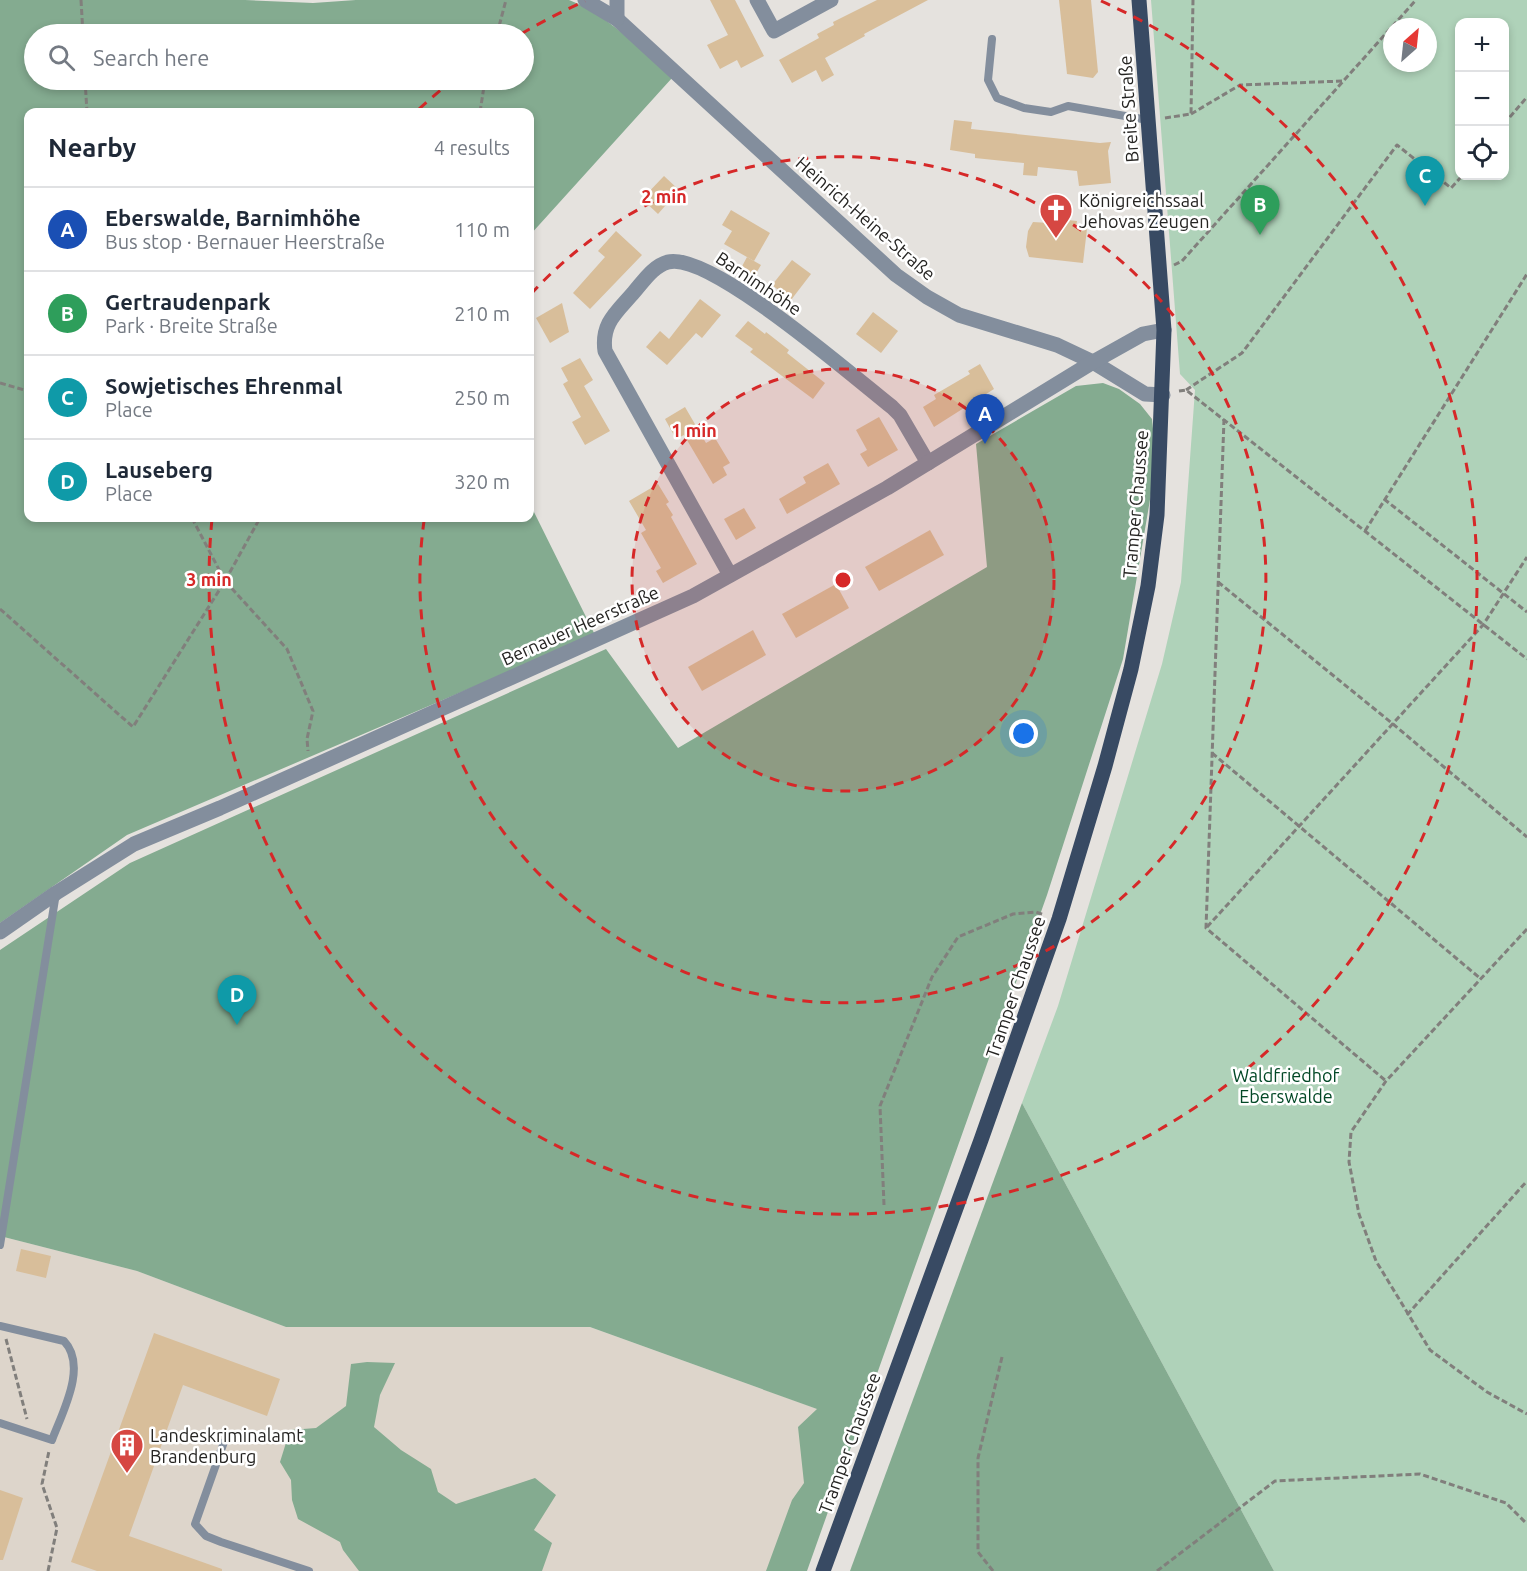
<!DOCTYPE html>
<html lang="en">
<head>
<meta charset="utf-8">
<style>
  body { margin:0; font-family:Ubuntu,sans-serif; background:#f6f6f7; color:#1f2937 }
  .controls { position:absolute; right:18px; top:18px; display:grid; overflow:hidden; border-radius:12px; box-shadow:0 3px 9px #0003 }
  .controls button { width:54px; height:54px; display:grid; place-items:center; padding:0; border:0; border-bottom:2px solid #e0e1e3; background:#fff; color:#1f2937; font:30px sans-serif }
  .compass { position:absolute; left:1383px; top:18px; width:54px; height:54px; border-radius:50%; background:#fff; box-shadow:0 3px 9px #0003; rotate:27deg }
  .you { position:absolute; left:1024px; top:734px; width:21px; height:21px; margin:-15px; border:4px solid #fff; border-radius:50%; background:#1a73e8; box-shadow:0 0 0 9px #1a73e833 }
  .badge { display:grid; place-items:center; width:39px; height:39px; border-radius:50%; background:#d64742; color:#fff; font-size:20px; font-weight:700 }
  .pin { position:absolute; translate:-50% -50px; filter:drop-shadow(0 2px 3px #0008) }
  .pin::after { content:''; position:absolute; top:32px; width:21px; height:18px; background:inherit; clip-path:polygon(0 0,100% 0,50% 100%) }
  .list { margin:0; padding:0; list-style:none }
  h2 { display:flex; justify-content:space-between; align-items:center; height:78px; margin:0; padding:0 24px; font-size:26px }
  h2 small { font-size:20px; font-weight:400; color:#747a83 }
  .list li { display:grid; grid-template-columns:39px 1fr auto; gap:18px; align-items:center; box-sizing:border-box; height:84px; padding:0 24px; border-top:2px solid #e0e1e3 }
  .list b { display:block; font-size:22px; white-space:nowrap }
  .list p { margin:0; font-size:20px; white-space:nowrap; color:#747a83 }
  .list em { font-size:20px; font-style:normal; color:#747a83 }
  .icon { flex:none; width:33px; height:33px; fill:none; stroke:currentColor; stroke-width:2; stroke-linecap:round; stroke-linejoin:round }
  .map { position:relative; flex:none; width:1527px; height:1571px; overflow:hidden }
  .search { position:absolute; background:#fff; box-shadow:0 3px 9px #0003; left:24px; top:24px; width:510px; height:66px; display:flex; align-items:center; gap:15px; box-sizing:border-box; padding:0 21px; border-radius:33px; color:#747a83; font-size:22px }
  .panel { position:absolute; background:#fff; box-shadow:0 3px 9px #0003; left:24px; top:108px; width:510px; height:414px; border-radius:12px }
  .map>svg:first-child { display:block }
  .built { fill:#ddd5cb }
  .green { fill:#afd2b9; fill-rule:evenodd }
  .forest { fill:#84ab90; fill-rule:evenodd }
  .building { fill:#d8be9a }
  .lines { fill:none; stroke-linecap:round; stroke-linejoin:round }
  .path { stroke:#817f7c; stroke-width:3; stroke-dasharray:6 3; stroke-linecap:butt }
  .service { stroke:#838e9d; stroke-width:8 }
  .minor { stroke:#838e9d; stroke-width:15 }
  .primary { stroke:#384a63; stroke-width:15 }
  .ring { fill:none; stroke:#d62828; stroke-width:3; stroke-dasharray:10 8 }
  .labels { text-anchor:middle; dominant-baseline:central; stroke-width:5; stroke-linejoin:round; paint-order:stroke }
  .street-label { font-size:18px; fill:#252422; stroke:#fff }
  .poi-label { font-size:18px; fill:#252422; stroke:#fff; text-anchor:start }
  .park-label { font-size:18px; fill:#024826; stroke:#fff }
  .centre { fill:#d62828; stroke:#fff; stroke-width:3 }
  .ring-label { font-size:18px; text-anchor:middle; font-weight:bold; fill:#d62828; stroke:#fff; stroke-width:5; stroke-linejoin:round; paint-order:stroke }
</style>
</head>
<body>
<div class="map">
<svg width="1527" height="1571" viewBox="0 0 1527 1571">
  <rect width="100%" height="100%" fill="#e5e2de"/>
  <polygon class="built" points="0,1236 137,1271 286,1327 590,1327 859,1424 805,1571 0,1571"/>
  <path class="green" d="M1151,0H1527V1571H1274L1022,1103L1058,1006L1162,664L1181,582L1195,390L1180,374ZM1460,22H1504V176H1460ZM1392,27H1428V63H1392Z"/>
  <g class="forest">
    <path d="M0,0H245L313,3L356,0H569C607,14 642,51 672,78L530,235V112H28V518H530V504L595,635L127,835L0,923ZM34,34H524V80H34Z"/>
    <polygon points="1103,383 1119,389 1140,404 1152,419 1154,439 1154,476 1123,659 1047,895 807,1571 766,1571 792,1500 804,1483 798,1427 817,1409 590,1327 286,1327 137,1271 0,1236 0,950 130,863 606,649 678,748 987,567 976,444 1076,386"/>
    <polygon points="1022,1103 1274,1571 850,1571"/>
    <polygon points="367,1362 395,1363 380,1395 374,1427 401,1450 431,1469 438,1492 456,1504 535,1478 556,1495 534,1530 552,1543 542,1571 359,1571 343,1550 340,1542 298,1519 292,1500 291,1480 280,1462 290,1430 316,1428 346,1406 351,1364"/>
  </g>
  <g class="building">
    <polygon points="710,0 735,0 764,56 741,68 737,60 720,69 707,45 728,35"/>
    <polygon points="877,0 928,0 864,34 865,36 825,58 834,75 822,82 816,70 792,83 779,60 819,38 817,34 834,25 833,22"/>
    <polygon points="1059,0 1091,0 1098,72 1093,78 1067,74"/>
    <polygon points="954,120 972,122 971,129 1100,143 1111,142 1108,151 1111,183 1079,186 1077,171 1038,167 1037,176 1023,175 1024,163 975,158 975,154 950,150"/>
    <polygon points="664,176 679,190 658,214 642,199"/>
    <polygon points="731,210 770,233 754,261 724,244 732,231 722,225"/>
    <polygon points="1049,218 1077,221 1076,228 1087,229 1083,263 1029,257 1026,247 1028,231 1033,222 1049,223"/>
    <polygon points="616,231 642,255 590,309 573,293 605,257 598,251"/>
    <polygon points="747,257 761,265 752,280 739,272"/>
    <polygon points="792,260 811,274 791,300 772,285"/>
    <polygon points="700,299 721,315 702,338 696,333 667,365 646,347 660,331 669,339"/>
    <polygon points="562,303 569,332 550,343 536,318"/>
    <polygon points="873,312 898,331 881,353 856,334"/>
    <polygon points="748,321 765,334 766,332 789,350 787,353 825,383 813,399 750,352 753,349 735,336"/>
    <polygon points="580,358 593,380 584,386 610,431 585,445 572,422 581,417 563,384 568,381 561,368"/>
    <polygon points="980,364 994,389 934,427 923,407 936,399 934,395 970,374 968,371"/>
    <polygon points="685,407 706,443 715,438 730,463 723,467 727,475 713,484 684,435 676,439 665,419"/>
    <polygon points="879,417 898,450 868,467 860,454 867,450 856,430"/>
    <polygon points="828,463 840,484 787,514 779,499 806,483 803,477"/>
    <polygon points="658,484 669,502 666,504 673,515 671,517 697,564 663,583 656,571 661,568 641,533 646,530 629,501"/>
    <polygon points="744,508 756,528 736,540 724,519"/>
    <polygon points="930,530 944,555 879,591 865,567"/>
    <polygon points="836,584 849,608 796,638 782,614"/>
    <polygon points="753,630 766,655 702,691 688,667"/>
    <polygon points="21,1249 51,1256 46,1278 16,1271"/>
    <polygon points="154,1333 280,1379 267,1416 183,1385 129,1536 222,1569 222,1571 97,1571 71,1562"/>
    <polygon points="0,1490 23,1498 3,1560 0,1560"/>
  </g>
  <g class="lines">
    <g class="path">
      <polyline points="81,0 83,34"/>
      <polyline points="497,34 506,0"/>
      <polyline points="85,80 87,112"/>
      <polyline points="480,112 485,80"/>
      <polyline points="1191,114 1240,85 1343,81"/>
      <polyline points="1165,118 1191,114 1193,0"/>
      <polyline points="1504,124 1527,97"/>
      <polyline points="1174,265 1182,261 1416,0"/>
      <polyline points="0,383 28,391"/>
      <polyline points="1186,390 1242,353 1397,145 1451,188 1462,176"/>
      <polyline points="1179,391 1186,390 1527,659"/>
      <polyline points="1224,419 1206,928 1386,1081"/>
      <polyline points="1384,499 1527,612"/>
      <polyline points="192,518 225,581 287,649 313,711 307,739 308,751"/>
      <polyline points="1365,531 1527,274"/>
      <polyline points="1218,582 1393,724 1527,837"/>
      <polyline points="0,609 133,727 225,581 260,518"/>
      <polyline points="1212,753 1481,979"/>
      <polyline points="1207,927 1483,625 1527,557"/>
      <polyline points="1527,929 1386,1081 1351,1132 1349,1162 1359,1214 1376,1261 1430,1350 1487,1392 1527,1414"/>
      <polyline points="884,1205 880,1106 932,977 958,937 1013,914 1036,912 1044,915"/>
      <polyline points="1407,1315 1527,1181"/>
      <polyline points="6,1339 27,1419"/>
      <polyline points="48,1571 57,1528 42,1484 49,1451"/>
      <polyline points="993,1571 978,1552 978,1458 1002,1357"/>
      <polyline points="1157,1571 1275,1481 1420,1474 1506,1503 1527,1524"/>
    </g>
    <g class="service">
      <polyline points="992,39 988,80 997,98 1024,108 1051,112 1068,106 1148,120"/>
      <polyline points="0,1245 56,893"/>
      <path d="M0,1326L64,1341C88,1366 62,1413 52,1440L0,1423"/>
      <polyline points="224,1442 195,1524 206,1536 221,1542 309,1571"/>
    </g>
    <g class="minor">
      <polyline points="585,0 617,19 896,275 927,297 959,315 1057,345 1093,362 1145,394 1163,395"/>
      <polyline points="757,0 774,31 831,0"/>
      <polyline points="617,19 617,0"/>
      <path d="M730,575L605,351C601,323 617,312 634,292C643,282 653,266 668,262C710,251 855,378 892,407L900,415L928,463"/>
      <polyline points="0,932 56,893 134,844 220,808 693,596 887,488 1093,362 1143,334 1164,330"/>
    </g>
    <polyline class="primary" points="823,1571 981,1140 1059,919 1105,766 1131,669 1148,586 1157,515 1164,330 1139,0"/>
  </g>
  <circle cx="843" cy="580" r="211" fill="#d62828" fill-opacity=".12"/>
  <g class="ring">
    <circle cx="843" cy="580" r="211"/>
    <path d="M531 294A423 423 0 1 1 424 521"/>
    <path d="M419 109A634 634 0 0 1 453 80M521 34A634 634 0 0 1 585 1M1101 1A634 634 0 1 1 212 519"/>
  </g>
  <defs>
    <symbol id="church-pin" viewBox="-11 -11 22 30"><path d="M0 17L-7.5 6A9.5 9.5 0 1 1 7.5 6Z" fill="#d64742" stroke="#fff"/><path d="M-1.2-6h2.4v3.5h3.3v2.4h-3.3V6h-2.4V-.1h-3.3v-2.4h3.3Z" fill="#fff"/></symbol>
    <symbol id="building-pin" viewBox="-11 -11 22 30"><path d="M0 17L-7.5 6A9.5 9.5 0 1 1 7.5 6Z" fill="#d64742" stroke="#fff"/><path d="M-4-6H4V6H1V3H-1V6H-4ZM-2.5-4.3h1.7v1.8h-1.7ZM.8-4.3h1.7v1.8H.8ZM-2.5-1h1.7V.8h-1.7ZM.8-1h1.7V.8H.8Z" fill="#fff"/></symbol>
  </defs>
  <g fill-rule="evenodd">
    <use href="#church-pin" x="1037" y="191" width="38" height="52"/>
    <use href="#building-pin" x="108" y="1426" width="38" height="52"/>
  </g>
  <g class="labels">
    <g class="street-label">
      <text transform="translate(1128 109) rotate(-94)">Breite Straße</text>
      <text transform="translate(866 218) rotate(41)">Heinrich-Heine-Straße</text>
      <text transform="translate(759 283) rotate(34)">Barnimhöhe</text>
      <text transform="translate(1135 504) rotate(-85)">Tramper Chaussee</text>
      <text transform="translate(580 625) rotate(-24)">Bernauer Heerstraße</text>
      <text transform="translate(1015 987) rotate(-71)">Tramper Chaussee</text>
      <text transform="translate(849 1443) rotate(-70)">Tramper Chaussee</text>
    </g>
    <g class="poi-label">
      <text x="1079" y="200">Königreichssaal<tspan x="1079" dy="21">Jehovas Zeugen</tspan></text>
      <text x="150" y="1435">Landeskriminalamt<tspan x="150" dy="21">Brandenburg</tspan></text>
    </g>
    <g class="park-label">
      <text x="1286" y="1075">Waldfriedhof<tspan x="1286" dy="21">Eberswalde</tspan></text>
    </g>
  </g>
  <circle cx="843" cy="580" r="9" class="centre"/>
  <g class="ring-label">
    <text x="664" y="203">2 min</text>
    <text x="694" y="437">1 min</text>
    <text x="209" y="586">3 min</text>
  </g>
</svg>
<div class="controls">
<button>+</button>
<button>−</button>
<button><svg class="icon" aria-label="locate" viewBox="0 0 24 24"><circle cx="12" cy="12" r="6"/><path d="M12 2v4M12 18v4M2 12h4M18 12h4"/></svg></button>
</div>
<svg class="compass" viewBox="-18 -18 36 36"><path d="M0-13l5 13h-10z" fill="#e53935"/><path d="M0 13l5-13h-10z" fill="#747a83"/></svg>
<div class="you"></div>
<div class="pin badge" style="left:985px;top:444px;background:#1a4fb4">A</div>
<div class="pin badge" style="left:1260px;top:235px;background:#2e9e5b">B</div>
<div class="pin badge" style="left:1425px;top:206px;background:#0f9aa8">C</div>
<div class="pin badge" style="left:237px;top:1025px;background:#0f9aa8">D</div>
<div class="search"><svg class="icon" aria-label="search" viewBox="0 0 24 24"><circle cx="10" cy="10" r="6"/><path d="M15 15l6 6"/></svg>Search here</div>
<section class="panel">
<h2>Nearby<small>4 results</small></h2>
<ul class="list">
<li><span class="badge" style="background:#1a4fb4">A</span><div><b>Eberswalde, Barnimhöhe</b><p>Bus stop · Bernauer Heerstraße</p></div><em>110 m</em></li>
<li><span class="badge" style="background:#2e9e5b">B</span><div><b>Gertraudenpark</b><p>Park · Breite Straße</p></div><em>210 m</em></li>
<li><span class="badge" style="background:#0f9aa8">C</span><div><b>Sowjetisches Ehrenmal</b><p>Place</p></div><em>250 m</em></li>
<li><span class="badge" style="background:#0f9aa8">D</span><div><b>Lauseberg</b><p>Place</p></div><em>320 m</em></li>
</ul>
</section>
</div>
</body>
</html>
